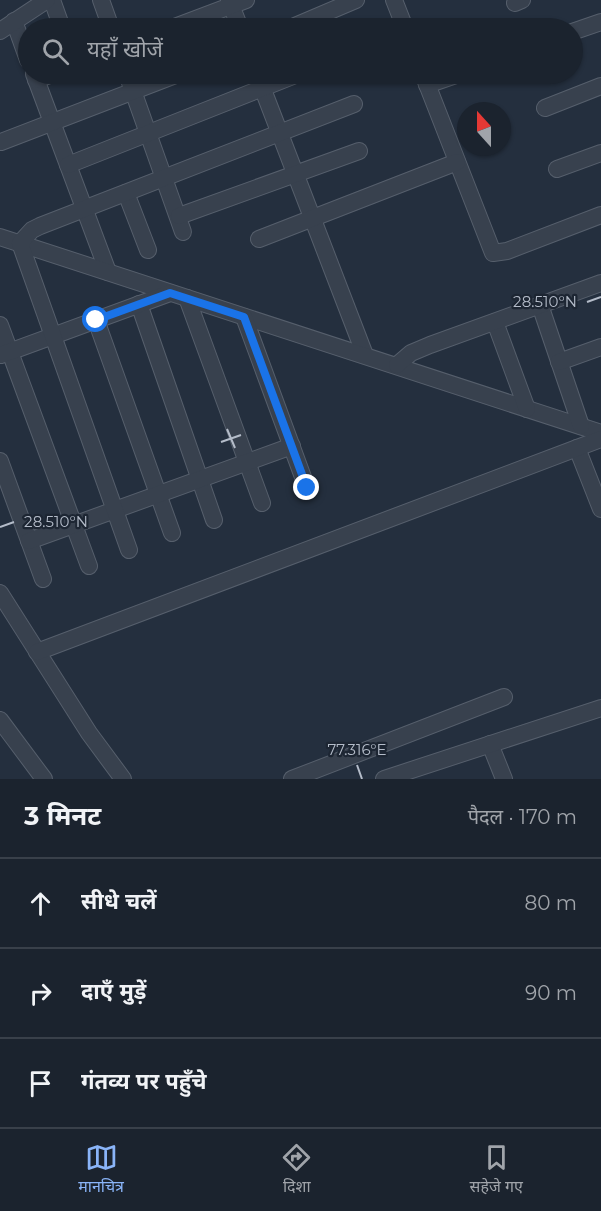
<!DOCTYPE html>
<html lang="hi">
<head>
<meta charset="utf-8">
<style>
  body { margin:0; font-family:Montserrat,"Noto Sans Devanagari",sans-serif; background:#282f3a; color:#f1f3f6 }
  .compass { position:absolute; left:457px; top:102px; width:54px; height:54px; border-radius:50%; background:#1b232e; box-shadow:0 2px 4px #0004; rotate:339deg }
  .stop { position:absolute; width:18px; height:18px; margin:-14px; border:4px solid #1a73e8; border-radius:50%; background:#fff }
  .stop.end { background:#1a73e8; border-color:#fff; box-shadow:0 2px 6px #0008 }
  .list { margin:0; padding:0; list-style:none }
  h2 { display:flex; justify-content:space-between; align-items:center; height:78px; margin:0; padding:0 24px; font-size:26px }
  h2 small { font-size:20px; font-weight:400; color:#a0a4aa }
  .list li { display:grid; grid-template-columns:39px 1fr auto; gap:18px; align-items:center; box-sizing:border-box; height:90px; padding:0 24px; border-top:2px solid #39404a }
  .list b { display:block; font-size:22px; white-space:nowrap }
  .list em { font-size:20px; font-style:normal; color:#a0a4aa }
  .icon { flex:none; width:33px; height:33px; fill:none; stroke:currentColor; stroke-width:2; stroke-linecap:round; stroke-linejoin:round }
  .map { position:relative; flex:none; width:601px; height:779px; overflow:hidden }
  .search { position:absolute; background:#1b232e; box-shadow:0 2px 4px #0004; left:18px; right:18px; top:18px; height:66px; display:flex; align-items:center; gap:15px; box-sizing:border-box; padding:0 21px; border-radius:33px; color:#a0a4aa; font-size:22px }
  .sheet { height:348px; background:#1b232e }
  nav { display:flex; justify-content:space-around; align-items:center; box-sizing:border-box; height:84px; border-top:2px solid #39404a; background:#1b232e; font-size:16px; color:#a0a4aa }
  nav a { display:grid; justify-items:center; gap:3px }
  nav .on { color:#8ab4f8 }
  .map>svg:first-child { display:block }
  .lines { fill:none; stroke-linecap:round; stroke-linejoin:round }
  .minor-casing { stroke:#565f6c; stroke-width:18 }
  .minor { stroke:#38414e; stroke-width:16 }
  .route { stroke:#1a73e8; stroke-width:8 }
  .ticks { fill:none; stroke:#b4bcc9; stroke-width:2 }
  .ticks-label { font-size:15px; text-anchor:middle; fill:#b4bcc9; stroke:#1d2633; stroke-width:4.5; stroke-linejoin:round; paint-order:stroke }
</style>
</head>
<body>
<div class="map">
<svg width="601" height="779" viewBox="0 0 601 779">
  <rect width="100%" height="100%" fill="#242f3e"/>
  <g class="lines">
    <defs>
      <g id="minor">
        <polyline points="52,0 62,28"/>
        <polyline points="101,0 111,28"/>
        <polyline points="229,0 240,28"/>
        <polyline points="394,0 405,28"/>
        <polyline points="515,3 522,0"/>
        <polyline points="14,21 28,60"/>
        <polyline points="172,28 246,0"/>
        <polyline points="290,28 356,0"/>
        <polyline points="0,31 47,0"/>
        <polyline points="572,32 601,22"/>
        <polyline points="34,74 108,272"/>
        <polyline points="127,74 183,232"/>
        <polyline points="257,74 365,355"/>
        <polyline points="423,74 493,253 507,251 601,215"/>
        <polyline points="36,80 52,74"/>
        <polyline points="427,85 459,74"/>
        <polyline points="545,108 601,86"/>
        <polyline points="1,142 178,74"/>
        <polyline points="68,165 298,74"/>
        <polyline points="557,169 601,153"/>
        <polyline points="126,193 148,250"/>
        <polyline points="179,216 359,151"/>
        <polyline points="0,237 601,433"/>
        <polyline points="259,239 457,162"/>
        <polyline points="187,298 262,503"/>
        <polyline points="139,304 214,520"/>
        <polyline points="540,305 581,426"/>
        <polyline points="244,317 307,488"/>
        <polyline points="96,320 172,533"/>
        <polyline points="495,322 527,409"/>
        <polyline points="0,325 89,566"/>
        <polyline points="1,355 170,293"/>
        <polyline points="559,362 601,347"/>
        <polyline points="397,365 411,353 430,345 601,283"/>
        <polyline points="577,448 601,509"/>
        <polyline points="0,461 43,579"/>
        <polyline points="29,541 292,446"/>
        <polyline points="129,550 20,243 32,230 40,226 354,104"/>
        <polyline points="0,593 89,733 123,779"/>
        <polyline points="37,652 601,439"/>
        <polyline points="0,720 44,779"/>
        <polyline points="490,744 504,779"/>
        <polyline points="292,779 504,697"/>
        <polyline points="384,779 601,708"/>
      </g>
    </defs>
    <use href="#minor" class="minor-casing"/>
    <use href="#minor" class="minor"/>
  </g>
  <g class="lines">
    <polyline class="route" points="96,320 170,293 244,317 307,488"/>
  </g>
  <path class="ticks" d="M587,302L601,297M227,429L235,448M221,442L241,435M0,527L14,522M357,765L362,779"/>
  <g class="ticks-label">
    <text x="545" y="307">28.510°N</text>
    <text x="56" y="527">28.510°N</text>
    <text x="357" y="755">77.316°E</text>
  </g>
</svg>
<svg class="compass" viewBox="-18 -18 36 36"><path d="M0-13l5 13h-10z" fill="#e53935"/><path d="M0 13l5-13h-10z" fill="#a0a4aa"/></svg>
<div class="stop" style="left:96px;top:320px"></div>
<div class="stop end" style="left:307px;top:488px"></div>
<div class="search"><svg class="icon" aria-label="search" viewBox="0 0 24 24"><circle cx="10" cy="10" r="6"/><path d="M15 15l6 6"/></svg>यहाँ खोजें</div>
</div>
<section class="sheet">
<h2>3 मिनट<small>पैदल · 170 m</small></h2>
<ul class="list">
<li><svg class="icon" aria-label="ahead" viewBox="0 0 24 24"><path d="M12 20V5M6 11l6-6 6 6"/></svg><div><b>सीधे चलें</b></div><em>80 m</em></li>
<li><svg class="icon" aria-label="right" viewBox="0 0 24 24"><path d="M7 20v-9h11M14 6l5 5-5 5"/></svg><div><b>दाएँ मुड़ें</b></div><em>90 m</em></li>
<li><svg class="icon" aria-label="arrive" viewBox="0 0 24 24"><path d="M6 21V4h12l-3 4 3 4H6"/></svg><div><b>गंतव्य पर पहुँचे</b></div></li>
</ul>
</section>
<nav>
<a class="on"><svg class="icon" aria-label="map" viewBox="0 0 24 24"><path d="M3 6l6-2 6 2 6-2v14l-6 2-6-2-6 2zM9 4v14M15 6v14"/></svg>मानचित्र</a>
<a><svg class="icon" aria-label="directions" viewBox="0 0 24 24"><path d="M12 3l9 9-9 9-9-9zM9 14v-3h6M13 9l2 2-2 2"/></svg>दिशा</a>
<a><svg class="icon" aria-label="saved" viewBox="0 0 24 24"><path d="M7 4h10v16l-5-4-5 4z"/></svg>सहेजे गए</a>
</nav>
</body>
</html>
